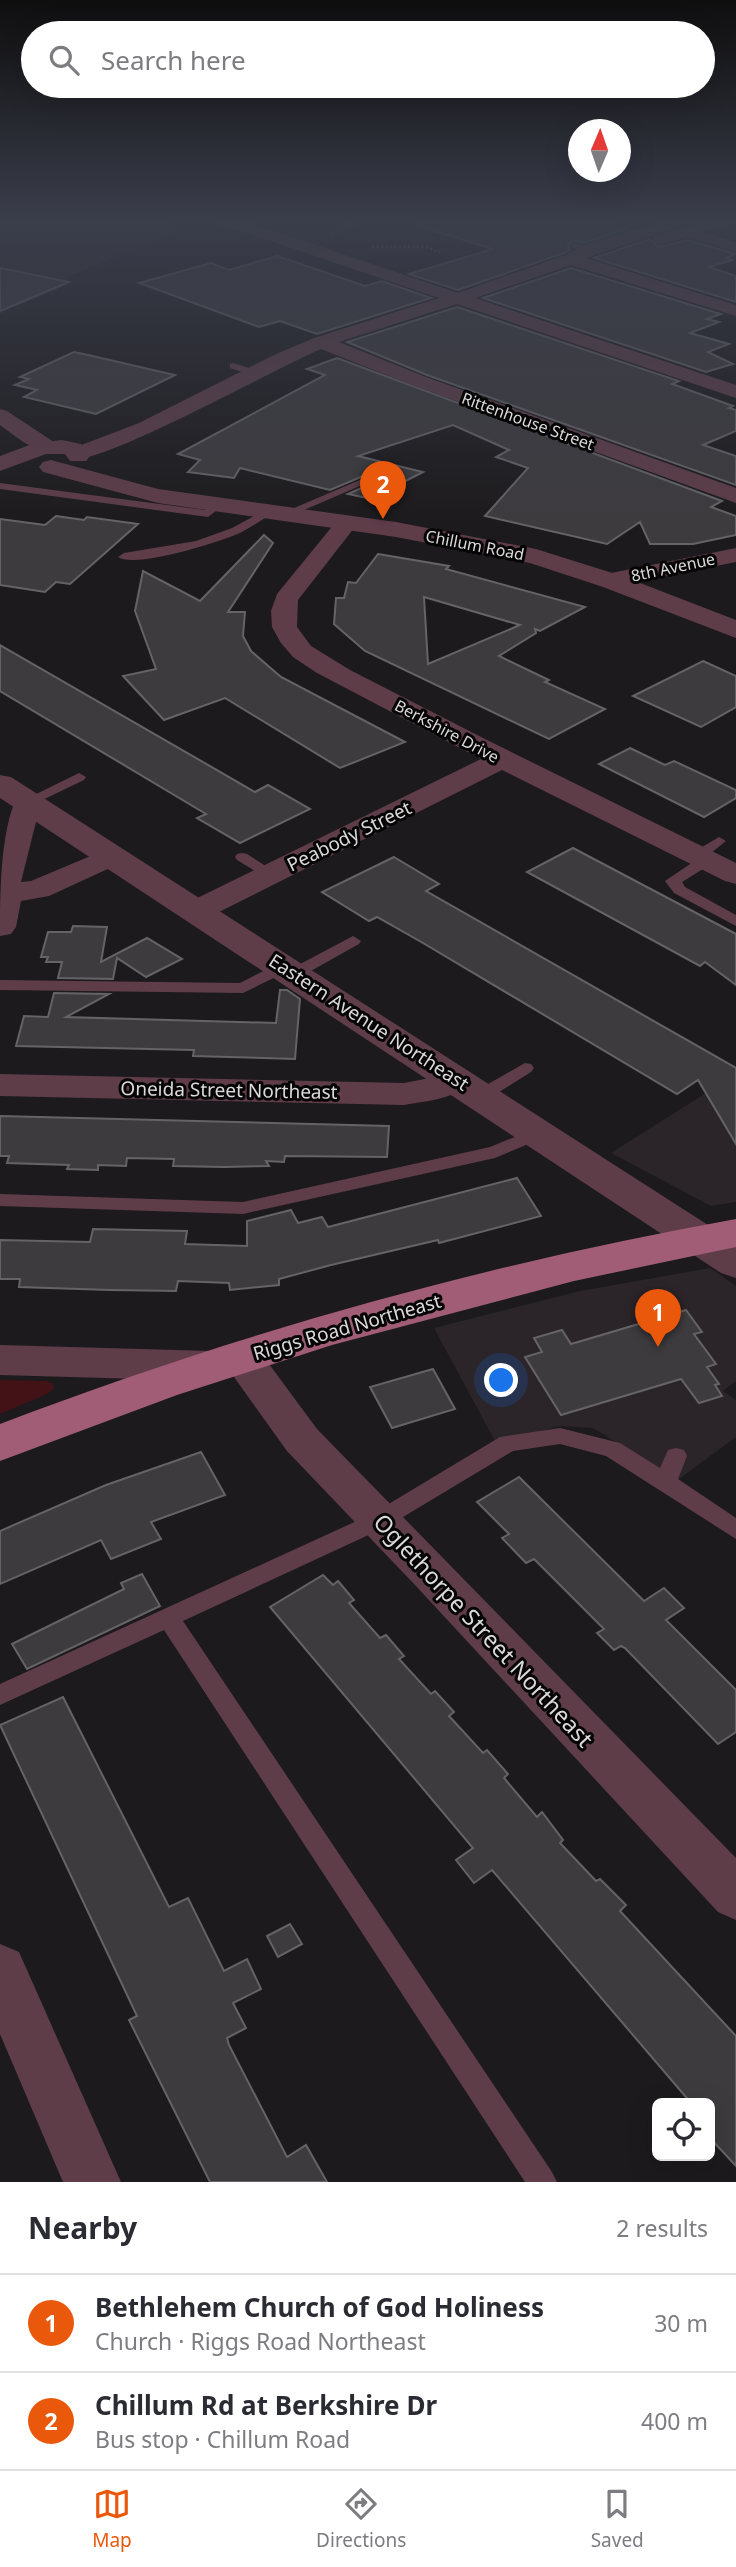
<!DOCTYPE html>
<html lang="en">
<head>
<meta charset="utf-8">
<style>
  body { margin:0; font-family:"Noto Sans",sans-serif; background:#f7f7f7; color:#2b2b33 }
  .controls { position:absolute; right:21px; bottom:21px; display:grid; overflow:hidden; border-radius:10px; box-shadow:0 7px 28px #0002 }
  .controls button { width:63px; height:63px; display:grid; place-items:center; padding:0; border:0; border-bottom:2px solid #e1e1e2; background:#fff; color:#2b2b33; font:35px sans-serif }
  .compass { position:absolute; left:568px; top:119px; width:63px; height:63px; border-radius:50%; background:#fff; box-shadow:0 7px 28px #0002; rotate:2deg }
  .you { position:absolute; left:502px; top:1381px; width:24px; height:24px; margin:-18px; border:5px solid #fff; border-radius:50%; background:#1a73e8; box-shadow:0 0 0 10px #1a73e833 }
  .badge { display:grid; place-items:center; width:46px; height:46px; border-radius:50%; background:#ea580c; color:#fff; font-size:23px; font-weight:700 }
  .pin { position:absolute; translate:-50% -58px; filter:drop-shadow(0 2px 4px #0008) }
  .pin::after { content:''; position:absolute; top:37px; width:24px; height:21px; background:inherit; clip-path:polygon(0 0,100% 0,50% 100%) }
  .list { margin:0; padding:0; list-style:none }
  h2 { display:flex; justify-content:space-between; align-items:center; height:91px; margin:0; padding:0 28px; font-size:30px }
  h2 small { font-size:23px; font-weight:400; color:#7c7c81 }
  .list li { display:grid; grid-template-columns:46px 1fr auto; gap:21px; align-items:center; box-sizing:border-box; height:98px; padding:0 28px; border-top:2px solid #e1e1e2 }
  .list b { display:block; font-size:26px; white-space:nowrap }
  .list p { margin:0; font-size:23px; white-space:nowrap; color:#7c7c81 }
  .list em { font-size:23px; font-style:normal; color:#7c7c81 }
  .icon { flex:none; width:38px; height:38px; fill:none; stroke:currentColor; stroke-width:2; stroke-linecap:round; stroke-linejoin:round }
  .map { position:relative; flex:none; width:736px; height:2182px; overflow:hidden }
  .search { position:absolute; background:#fff; box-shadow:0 7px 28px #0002; left:21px; right:21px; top:21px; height:77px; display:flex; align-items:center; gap:18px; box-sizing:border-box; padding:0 24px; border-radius:38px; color:#7c7c81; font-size:26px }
  .sheet { height:287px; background:#fff }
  nav { display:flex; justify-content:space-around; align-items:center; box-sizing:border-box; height:98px; border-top:2px solid #e1e1e2; background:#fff; font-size:19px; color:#7c7c81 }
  nav a { display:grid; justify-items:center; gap:4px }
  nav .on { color:#ea580c }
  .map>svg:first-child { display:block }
  .built { fill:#2b2429 }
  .green { fill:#431217 }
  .building { fill:#3d3b3e; stroke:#656366; stroke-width:2; fill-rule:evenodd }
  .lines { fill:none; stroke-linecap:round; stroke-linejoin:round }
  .path { stroke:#646263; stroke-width:2.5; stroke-dasharray:2 2.5; stroke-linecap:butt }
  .service { fill:#5e3d49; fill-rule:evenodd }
  .minor { fill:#5e3d49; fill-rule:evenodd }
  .tertiary { fill:#5e3d49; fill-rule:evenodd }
  .primary { fill:#a15d76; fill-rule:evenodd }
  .labels { text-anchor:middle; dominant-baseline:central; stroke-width:6; stroke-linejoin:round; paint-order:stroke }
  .far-street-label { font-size:16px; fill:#dbd9da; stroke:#060506 }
  .street-label { font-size:19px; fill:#dbd9da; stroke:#060506 }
  .near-street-label { font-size:23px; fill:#dbd9da; stroke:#060506 }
</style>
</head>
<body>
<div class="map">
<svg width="736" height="2182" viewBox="0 0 736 2182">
  <rect width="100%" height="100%" fill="#1c1a1c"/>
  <g class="built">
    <polygon points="0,220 163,220 182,229 67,277 66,285 0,314"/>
    <polygon points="736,1074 736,1202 711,1206 611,1153"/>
    <polygon points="710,1268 736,1286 736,1381 723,1391 736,1400 736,1437 678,1480 593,1428 560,1426 496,1443 434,1328 580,1291"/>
  </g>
  <polygon class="green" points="0,1380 46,1381 52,1383 54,1388 47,1394 0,1414"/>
  <g class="building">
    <polygon points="419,220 598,220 627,229 584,243 572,240 568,246 570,250 564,253 458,290 409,274 493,249 418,226"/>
    <polygon points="650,239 659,247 688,240 736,254 726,258 732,260 709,267 736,276 736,302 594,258"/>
    <polygon points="277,256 365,286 382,281 431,298 317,334 280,321 259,327 139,283 211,263 229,270"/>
    <polygon points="0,268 69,282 0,311"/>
    <polygon points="571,268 721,314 707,319 719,322 690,333 729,344 708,352 733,364 706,372 483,298"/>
    <polygon points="457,307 679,381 672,384 733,406 729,408 736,410 736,431 703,445 736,456 736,485 427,375 347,342"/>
    <polygon points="74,352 88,355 175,375 96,414 24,397 37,390 15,385 29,379 20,377"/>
    <polygon points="337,358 722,501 711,507 736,516 736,535 693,544 650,544 640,522 607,544 485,516 528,468 496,457 509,450 453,425 358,456 423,472 371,499 348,494 398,472 399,469 387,466 330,490 240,468 234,478 188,472 200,460 178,454 325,375 307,369"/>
    <polygon points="56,516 84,520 87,517 138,524 70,584 56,582 45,592 0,585 0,519 45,525"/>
    <polygon points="264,535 273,543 228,612 245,612 243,636 251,651 281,677 405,742 340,768 225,698 164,720 123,676 156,669 135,611 143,571 200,601"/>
    <path d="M378,554L449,566L446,569L585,607L540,631L535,629L536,633L499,656L549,680L545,682L605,709L549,739L365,651L334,624L336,598H344L348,582L356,583ZM424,597L520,625L428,664Z"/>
    <polygon points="0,645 255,792 268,785 310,809 240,843 197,818 206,814 0,691"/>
    <polygon points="703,661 736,676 736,707 701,727 633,696"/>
    <polygon points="630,748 665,765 674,761 736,790 736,798 704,817 599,764"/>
    <polygon points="573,848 736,934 736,985 705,962 700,966 527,872"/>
    <polygon points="394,857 439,884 426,891 736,1068 736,1144 698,1080 677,1094 423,943 377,917 369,921 322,892"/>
    <polygon points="73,926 107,927 101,962 147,938 182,959 146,977 117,958 113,979 58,978 62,962 46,962 48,957 41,957 48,932 71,932"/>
    <polygon points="280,990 287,990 300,999 295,1059 193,1056 194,1050 16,1046 24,1016 48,1017 54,993 109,994 66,1017 276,1023"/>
    <polygon points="0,1116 389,1126 387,1157 285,1156 284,1162 266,1161 269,1166 224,1167 173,1166 174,1159 127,1158 126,1166 98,1165 98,1170 67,1169 69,1165 7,1163 9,1156 0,1156"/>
    <polygon points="517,1178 541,1216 439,1243 438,1240 331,1265 279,1279 279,1285 230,1290 229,1283 178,1281 176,1291 110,1290 19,1287 20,1279 0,1279 0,1240 90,1242 93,1229 187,1231 185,1244 247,1246 247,1221 291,1210 298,1223 322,1217 328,1227"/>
    <polygon points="686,1310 702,1332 694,1334 716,1364 707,1367 719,1384 715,1385 722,1396 699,1403 681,1379 561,1415 525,1357 542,1352 534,1338 562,1330 571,1344"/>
    <polygon points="433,1369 455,1409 392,1428 370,1387"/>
    <polygon points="201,1452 225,1495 151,1522 161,1539 111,1559 101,1540 0,1584 0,1531 106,1485"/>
    <polygon points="519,1477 644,1601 664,1588 684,1608 666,1620 736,1690 736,1732 718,1744 625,1648 621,1646 614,1650 597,1633 604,1629 534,1559 526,1563 502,1538 509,1534 477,1502"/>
    <polygon points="142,1574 160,1606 27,1669 12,1644 124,1589 121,1583"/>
    <polygon points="323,1575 333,1585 338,1581 354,1600 349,1603 380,1638 386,1635 404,1656 399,1659 431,1694 435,1691 454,1712 449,1716 483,1753 487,1750 508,1774 504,1778 537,1817 542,1812 563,1840 560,1843 596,1881 600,1879 626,1905 620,1911 736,2036 736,2166 710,2138 710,2103 691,2103 492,1870 474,1883 456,1860 473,1848 270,1607"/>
    <polygon points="63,1697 169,1907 188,1898 224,1971 247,1959 261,1989 233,2003 246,2028 227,2038 229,2045 287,2157 306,2145 327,2182 210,2182 129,2020 137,2016 0,1725"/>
    <polygon points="290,1924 302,1944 278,1957 267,1936"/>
  </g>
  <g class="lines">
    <g class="path">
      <polyline points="331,235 353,225 345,220"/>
      <polyline points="372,247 426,247 440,252"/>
    </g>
    <g class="service">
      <polygon points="147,220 158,220 163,224 159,226"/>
      <polygon points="573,242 593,248 594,250 590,253 570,247"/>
      <polygon points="233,363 258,371 260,373 255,376 230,368 230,364"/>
      <polygon points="388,468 397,470 290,516 280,514"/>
      <polygon points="0,483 205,510 215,502 225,504 208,517 0,489"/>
      <path d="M269,508L273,509V513C262,520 251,527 240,533C220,542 134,569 118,557L124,553L196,541L232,528Z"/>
      <polygon points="79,773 86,777 84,780 32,805 22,805 20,802"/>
      <polygon points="719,837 726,841 706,857 714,861 711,864 682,882 685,887 736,915 736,926 674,893 665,881 696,860 690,856 692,853"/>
      <polygon points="242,853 247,854 278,874 275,877 265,877 237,860 235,857 237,854"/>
      <polygon points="353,936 361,941 359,944 300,977 288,977 286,974 288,971 243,993 0,990 0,980 240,983 277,964 289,964 291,967 289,970"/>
      <polygon points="525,1063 531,1064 534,1068 531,1072 488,1099 476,1099 473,1095 476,1091"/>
      <polygon points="539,1127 548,1133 545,1137 495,1158 243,1214 0,1206 0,1194 243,1202 490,1147"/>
      <polygon points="560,1428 620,1443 660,1468 668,1450 676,1448 684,1450 687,1456 678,1479 736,1518 736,1539 606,1456 560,1444 513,1451 388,1526 183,1621 552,2172 557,2182 525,2182 164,1630 0,1705 0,1684 372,1514 500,1437"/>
    </g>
    <g class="minor">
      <path d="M216,220H241L458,293L565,255L587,244L665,220H691L689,223L586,258L736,305V316L571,265L475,298L736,385V398L457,304L339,342L426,377L736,488V503L412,385L321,349C280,366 101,466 71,459L68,454L71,449L139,423L276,354L314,338L439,298L218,223Z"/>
      <polygon points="708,220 734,220 732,223 703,232 736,242 736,252 686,237 660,245 652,240 654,236"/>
      <path d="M0,409L7,411L60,446L56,450C36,456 16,436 0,425Z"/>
      <polygon points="347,516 355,518 358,523 298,600 297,627 311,646 350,670 489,741 736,863 736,884 725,881 502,770 207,918 196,920 185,918 180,911 185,904 481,759 317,673 293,657 281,643 272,627 271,611 277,594 339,518"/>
      <polygon points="736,548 736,562 611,587 603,585 599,580 603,575 611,573"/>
      <path d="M27,793L37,796L41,802L21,882L31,881L112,847L123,850L127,856L123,862L49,896L21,901L16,927L11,934L0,936C0,893 0,834 17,796Z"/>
      <path d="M456,1068L468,1071L473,1079C460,1099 426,1101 404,1105L0,1096V1074L404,1083L430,1078Z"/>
      <polygon points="241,1341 255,1345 317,1429 736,1858 736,1920 718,1912 415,1585 287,1451 229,1370 225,1377 211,1381 0,1375 0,1345 211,1351 222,1354 227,1345"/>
      <polygon points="0,1944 19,1952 121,2182 63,2182 0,2034"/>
    </g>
    <g class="tertiary">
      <polygon points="62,440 81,444 90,456 86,461 70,461 65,454 46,454 0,471 0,456 35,443"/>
      <polygon points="51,460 158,489 396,522 536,549 622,576 736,620 736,638 603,587 530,563 396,537 158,503 43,472 39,467 43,462"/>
      <polygon points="0,775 11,777 736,1243 736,1278 721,1273 0,798"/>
    </g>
    <path class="primary" d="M736,1219V1247L574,1281L332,1345L177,1395L0,1461V1424C238,1333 485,1264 736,1219Z"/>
  </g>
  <linearGradient id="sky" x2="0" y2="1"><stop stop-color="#0f0e0f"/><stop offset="0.42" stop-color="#3a3e4b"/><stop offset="1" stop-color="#3a3e4b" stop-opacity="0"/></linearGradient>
  <rect width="736" height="526" fill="url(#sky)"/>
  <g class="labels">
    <g class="far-street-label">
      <text transform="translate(528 421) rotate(20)">Rittenhouse Street</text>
      <text transform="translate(475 545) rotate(11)">Chillum Road</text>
      <text transform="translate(673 567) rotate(-12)">8th Avenue</text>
      <text transform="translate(447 731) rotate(28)">Berkshire Drive</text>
    </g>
    <g class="street-label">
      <text transform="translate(349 836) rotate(-26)">Peabody Street</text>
      <text transform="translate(369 1022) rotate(33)">Eastern Avenue Northeast</text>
      <text transform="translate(229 1090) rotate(1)">Oneida Street Northeast</text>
      <text transform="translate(347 1327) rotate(-16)">Riggs Road Northeast</text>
    </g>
    <g class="near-street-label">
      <text transform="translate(484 1630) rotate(47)">Oglethorpe Street Northeast</text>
    </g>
  </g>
</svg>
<div class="controls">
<button><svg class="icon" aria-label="locate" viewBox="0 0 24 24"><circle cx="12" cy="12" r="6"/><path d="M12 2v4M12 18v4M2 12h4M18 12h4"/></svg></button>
</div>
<svg class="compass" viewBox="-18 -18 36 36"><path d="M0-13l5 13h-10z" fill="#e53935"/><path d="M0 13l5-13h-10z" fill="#7c7c81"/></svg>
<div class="you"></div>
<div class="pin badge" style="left:658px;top:1347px">1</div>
<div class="pin badge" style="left:383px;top:519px">2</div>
<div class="search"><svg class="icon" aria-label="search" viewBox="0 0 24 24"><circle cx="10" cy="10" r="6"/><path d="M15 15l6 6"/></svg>Search here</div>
</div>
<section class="sheet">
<h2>Nearby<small>2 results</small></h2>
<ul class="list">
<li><span class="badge">1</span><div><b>Bethlehem Church of God Holiness</b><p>Church · Riggs Road Northeast</p></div><em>30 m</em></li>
<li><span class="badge">2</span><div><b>Chillum Rd at Berkshire Dr</b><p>Bus stop · Chillum Road</p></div><em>400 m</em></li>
</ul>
</section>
<nav>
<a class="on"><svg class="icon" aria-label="map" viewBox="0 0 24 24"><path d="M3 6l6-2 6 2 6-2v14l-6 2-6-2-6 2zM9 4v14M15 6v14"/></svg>Map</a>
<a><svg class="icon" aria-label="directions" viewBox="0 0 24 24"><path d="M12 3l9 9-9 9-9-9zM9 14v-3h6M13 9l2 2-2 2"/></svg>Directions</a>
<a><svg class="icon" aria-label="saved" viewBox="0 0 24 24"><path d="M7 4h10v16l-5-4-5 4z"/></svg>Saved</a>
</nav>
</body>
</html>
